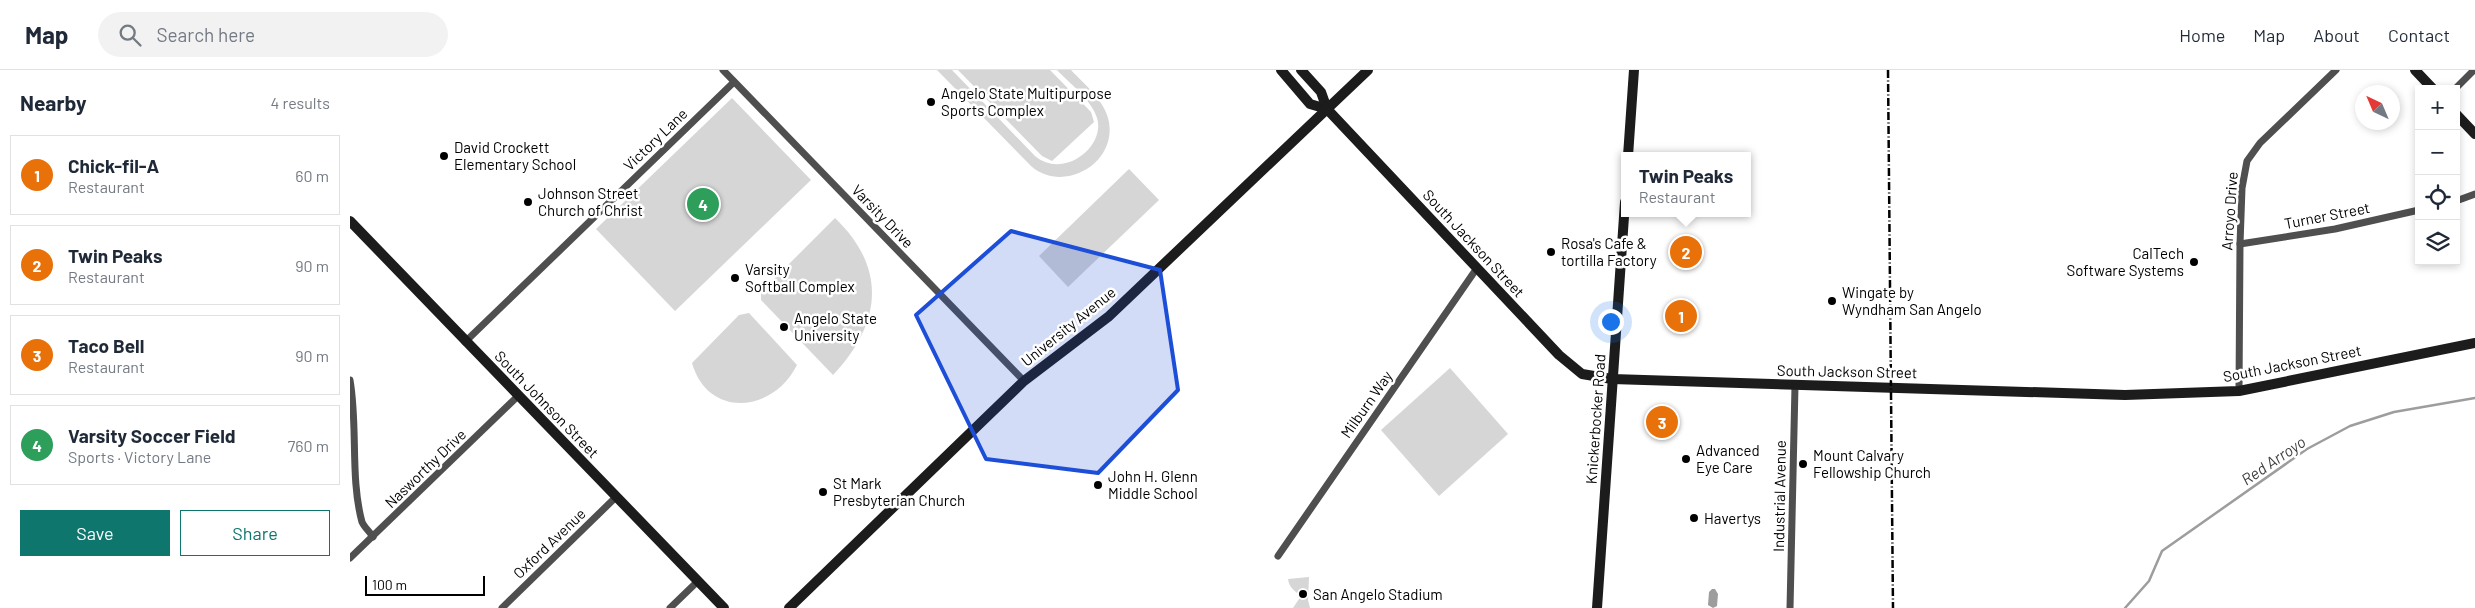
<!DOCTYPE html>
<html lang="en">
<head>
<meta charset="utf-8">
<style>
  body { margin:0; font-family:Barlow,sans-serif; background:#f2f2f3; color:#1f2937 }
  .controls { position:absolute; right:15px; top:15px; display:grid; overflow:hidden; border-radius:0px; box-shadow:0 2px 8px #0003 }
  .controls button { width:45px; height:45px; display:grid; place-items:center; padding:0; border:0; border-bottom:1px solid #e0e1e3; background:#fff; color:#1f2937; font:25px sans-serif }
  .compass { position:absolute; left:2005px; top:15px; width:45px; height:45px; border-radius:50%; background:#fff; box-shadow:0 2px 8px #0003; rotate:316deg }
  .scale { position:absolute; left:15px; bottom:12px; width:120px; box-sizing:border-box; padding-left:5px; border:2px solid #000; border-top:0; font-size:14px; line-height:18px; white-space:nowrap; color:#000; -webkit-text-stroke:4px #fff; paint-order:stroke }
  .you { position:absolute; left:1260px; top:251px; width:18px; height:18px; margin:-12px; border:4px solid #fff; border-radius:50%; background:#1a73e8; box-shadow:0 0 0 8px #1a73e833 }
  .badge { display:grid; place-items:center; width:32px; height:32px; border-radius:50%; background:#0f766e; color:#fff; font-size:16px; font-weight:700 }
  .pin { position:absolute; translate:-50% -50%; border:2px solid #fff; box-shadow:0 1px 5px #0006 }
  .popup { position:absolute; left:1271px; top:82px; width:130px; height:65px; box-sizing:border-box; display:grid; place-content:center; border-radius:0px; background:#fff; filter:drop-shadow(0 1px 4px #0005); font-size:16px; white-space:nowrap; color:#747a83 }
  .popup b { font-size:19px; color:#1f2937 }
  .popup::after { content:''; position:absolute; left:50%; top:100%; margin-left:-10px; border:10px solid transparent; border-top-color:#fff }
  .list { margin:0; padding:0; list-style:none }
  h2 { display:flex; justify-content:space-between; align-items:center; height:65px; margin:0; padding:0 20px; font-size:21px }
  h2 small { font-size:16px; font-weight:400; color:#747a83 }
  .list li { display:grid; grid-template-columns:32px 1fr auto; gap:15px; align-items:center; box-sizing:border-box; height:80px; margin:0 10px 10px; padding:0 10px; border:1px solid #e0e1e3; border-radius:0px }
  .list b { display:block; font-size:19px; white-space:nowrap }
  .list p { margin:0; font-size:16px; white-space:nowrap; color:#747a83 }
  .list em { font-size:16px; font-style:normal; color:#747a83 }
  .actions { display:flex; gap:10px; padding:15px 20px }
  .actions a { flex:1; padding:11px 0; border:1px solid #0f766e; border-radius:0px; text-align:center; font-size:18px; color:#0f766e }
  .actions .main { background:#0f766e; color:#fff }
  .icon { flex:none; width:28px; height:28px; fill:none; stroke:currentColor; stroke-width:2; stroke-linecap:round; stroke-linejoin:round }
  .map { position:relative; flex:none; width:2125px; height:538px; overflow:hidden }
  header { display:flex; align-items:center; gap:30px; box-sizing:border-box; height:70px; padding:0 25px; background:#fff; border-bottom:1px solid #e0e1e3 }
  header strong { font-size:24px }
  nav { display:flex; gap:28px; margin-inline-start:auto; font-size:18px }
  .search { width:350px; height:45px; background:#f2f2f3; display:flex; align-items:center; gap:12px; box-sizing:border-box; padding:0 18px; border-radius:28px; color:#747a83; font-size:19px }
  main { display:flex }
  aside { flex:1; background:#fff }
  .map>svg:first-child { display:block }
  .green { fill:#d6d6d6 }
  .water { fill:#9d9d9d }
  .lines { fill:none; stroke-linecap:round; stroke-linejoin:round }
  .stream { stroke:#9d9d9d; stroke-width:2.5 }
  .street { stroke:#4f4f4f; stroke-width:7 }
  .secondary { stroke:#1c1c1c; stroke-width:10 }
  .rail { stroke:#000; stroke-width:2.5; stroke-dasharray:8 2.5 1 2.5; stroke-linecap:butt }
  .marked { fill:#1d4ed8; fill-opacity:0.2; stroke:#1d4ed8; stroke-width:4; stroke-linejoin:round }
  .poi-dot { fill:#000; stroke:#fff; stroke-width:2 }
  .labels { text-anchor:middle; dominant-baseline:central; stroke-width:5; stroke-linejoin:round; paint-order:stroke }
  .poi-label { font-size:15px; fill:#000; stroke:#fff; text-anchor:start }
  .street-label { font-size:15px; fill:#000; stroke:#fff }
  .water-label { font-size:16px; font-style:italic; fill:#3e3e3e; stroke:#fff }
</style>
</head>
<body>
<header>
<strong>Map</strong>
<div class="search"><svg class="icon" aria-label="search" viewBox="0 0 24 24"><circle cx="10" cy="10" r="6"/><path d="M15 15l6 6"/></svg>Search here</div>
<nav><a>Home</a><a>Map</a><a>About</a><a>Contact</a></nav>
</header>
<main>
<aside>
<h2>Nearby<small>4 results</small></h2>
<ul class="list">
<li><span class="badge" style="background:#e8710a">1</span><div><b>Chick-fil-A</b><p>Restaurant</p></div><em>60 m</em></li>
<li><span class="badge" style="background:#e8710a">2</span><div><b>Twin Peaks</b><p>Restaurant</p></div><em>90 m</em></li>
<li><span class="badge" style="background:#e8710a">3</span><div><b>Taco Bell</b><p>Restaurant</p></div><em>90 m</em></li>
<li><span class="badge" style="background:#2e9e5b">4</span><div><b>Varsity Soccer Field</b><p>Sports · Victory Lane</p></div><em>760 m</em></li>
</ul>
<div class="actions"><a class="main">Save</a><a>Share</a></div>
</aside>
<div class="map">
<svg width="2125" height="538" viewBox="0 0 2125 538">
  <rect width="100%" height="100%" fill="#fff"/>
  <g class="green">
    <path d="M587,0H602L685,86C714,110 756,76 747,48C741,29 720,14 707,0H721C734,14 753,29 758,48C770,92 714,125 681,96Z"/>
    <polygon points="608,0 700,0 741,42 744,52 702,91 692,86"/>
    <polygon points="382,28 461,110 325,241 246,159"/>
    <polygon points="779,99 809,130 718,217 689,186"/>
    <path d="M485,148C538,199 531,254 483,305L411,230V222Z"/>
    <path d="M399,243L447,295C423,343 358,349 342,293L389,245Z"/>
    <polygon points="1100,298 1158,364 1089,426 1031,360"/>
    <path d="M959,507L958,530L960,538H943L951,526C945,521 939,518 938,509Z"/>
  </g>
  <polygon class="water" points="1362,519 1365,519 1368,524 1367,536 1363,538 1358,535 1359,522"/>
  <g class="lines">
    <polyline class="stream" points="1775,538 1799,511 1812,481 1957,379 2000,356 2044,342 2125,328"/>
    <g class="street">
      <polyline points="373,0 674,311"/>
      <polyline points="2105,19 2124,0"/>
      <polyline points="2106,131 2125,124"/>
      <polyline points="1890,174 1985,159 2069,140"/>
      <polyline points="115,272 384,12"/>
      <path d="M0,310C8,356 0,408 12,452C14,457 20,462 23,467"/>
      <polyline points="1889,321 1890,174 1892,118 1897,91 1910,73 1986,0"/>
      <polyline points="928,486 1127,198"/>
      <polyline points="0,488 168,326"/>
      <polyline points="152,538 266,427"/>
      <polyline points="320,538 348,511"/>
      <polyline points="1440,538 1445,316"/>
    </g>
    <g class="secondary">
      <polyline points="931,0 960,34 977,39"/>
      <polyline points="951,0 971,22 977,39 1209,285 1232,304 1262,309 1775,325 1889,321 2125,273"/>
      <polyline points="2065,0 2083,19"/>
      <polyline points="2106,44 2125,64"/>
      <polyline points="1278,86 1284,0"/>
      <polyline points="0,151 374,538"/>
      <polyline points="439,538 674,311 758,247 1018,0"/>
      <polyline points="1247,538 1275,132"/>
    </g>
    <polyline class="rail" points="1538,0 1543,538"/>
  </g>
  <path class="marked" d="M661,161L810,200L828,320L748,403L636,389L566,245Z"/>
  <g class="poi-dot">
    <circle cx="581" cy="32" r="5"/>
    <circle cx="94" cy="86" r="5"/>
    <circle cx="178" cy="132" r="5"/>
    <circle cx="1201" cy="182" r="5"/>
    <circle cx="1844" cy="192" r="5"/>
    <circle cx="385" cy="208" r="5"/>
    <circle cx="1482" cy="231" r="5"/>
    <circle cx="434" cy="257" r="5"/>
    <circle cx="1336" cy="389" r="5"/>
    <circle cx="1453" cy="394" r="5"/>
    <circle cx="748" cy="415" r="5"/>
    <circle cx="473" cy="422" r="5"/>
    <circle cx="1344" cy="448" r="5"/>
    <circle cx="953" cy="524" r="5"/>
  </g>
  <g class="labels">
    <g class="poi-label">
      <text x="591" y="23">Angelo State Multipurpose<tspan x="591" dy="17">Sports Complex</tspan></text>
      <text x="104" y="77">David Crockett<tspan x="104" dy="17">Elementary School</tspan></text>
      <text x="188" y="123">Johnson Street<tspan x="188" dy="17">Church of Christ</tspan></text>
      <text x="1211" y="173">Rosa's Cafe &amp;<tspan x="1211" dy="17">tortilla Factory</tspan></text>
      <text x="1834" y="183" text-anchor="end">CalTech<tspan x="1834" dy="17">Software Systems</tspan></text>
      <text x="395" y="199">Varsity<tspan x="395" dy="17">Softball Complex</tspan></text>
      <text x="1492" y="222">Wingate by<tspan x="1492" dy="17">Wyndham San Angelo</tspan></text>
      <text x="444" y="248">Angelo State<tspan x="444" dy="17">University</tspan></text>
      <text x="1346" y="380">Advanced<tspan x="1346" dy="17">Eye Care</tspan></text>
      <text x="1463" y="385">Mount Calvary<tspan x="1463" dy="17">Fellowship Church</tspan></text>
      <text x="758" y="406">John H. Glenn<tspan x="758" dy="17">Middle School</tspan></text>
      <text x="483" y="413">St Mark<tspan x="483" dy="17">Presbyterian Church</tspan></text>
      <text x="1354" y="448">Havertys</text>
      <text x="963" y="524">San Angelo Stadium</text>
    </g>
    <g class="street-label">
      <text transform="translate(305 69) rotate(-44)">Victory Lane</text>
      <text transform="translate(1879 141) rotate(-86)">Arroyo Drive</text>
      <text transform="translate(1977 145) rotate(-11)">Turner Street</text>
      <text transform="translate(533 146) rotate(46)">Varsity Drive</text>
      <text transform="translate(1124 173) rotate(47)">South Jackson Street</text>
      <text transform="translate(718 256) rotate(-39)">University Avenue</text>
      <text transform="translate(1942 293) rotate(-11)">South Jackson Street</text>
      <text transform="translate(1497 301) rotate(1)">South Jackson Street</text>
      <text transform="translate(197 334) rotate(46)">South Johnson Street</text>
      <text transform="translate(1016 334) rotate(-55)">Milburn Way</text>
      <text transform="translate(1245 349) rotate(-86)">Knickerbocker Road</text>
      <text transform="translate(75 398) rotate(-44)">Nasworthy Drive</text>
      <text transform="translate(1429 426) rotate(-89)">Industrial Avenue</text>
      <text transform="translate(199 473) rotate(-44)">Oxford Avenue</text>
    </g>
    <g class="water-label">
      <text transform="translate(1923 390) rotate(-34)">Red Arroyo</text>
    </g>
  </g>
</svg>
<div class="controls">
<button>+</button>
<button>−</button>
<button><svg class="icon" aria-label="locate" viewBox="0 0 24 24"><circle cx="12" cy="12" r="6"/><path d="M12 2v4M12 18v4M2 12h4M18 12h4"/></svg></button>
<button><svg class="icon" aria-label="layers" viewBox="0 0 24 24"><path d="M12 4l9 5-9 5-9-5zM3 14l9 5 9-5"/></svg></button>
</div>
<svg class="compass" viewBox="-18 -18 36 36"><path d="M0-13l5 13h-10z" fill="#e53935"/><path d="M0 13l5-13h-10z" fill="#747a83"/></svg>
<div class="scale">100 m</div>
<div class="you"></div>
<div class="pin badge" style="left:1331px;top:246px;background:#e8710a">1</div>
<div class="pin badge" style="left:1336px;top:182px;background:#e8710a">2</div>
<div class="popup"><b>Twin Peaks</b>Restaurant</div>
<div class="pin badge" style="left:1312px;top:352px;background:#e8710a">3</div>
<div class="pin badge" style="left:353px;top:134px;background:#2e9e5b">4</div>
</div>
</main>
</body>
</html>
